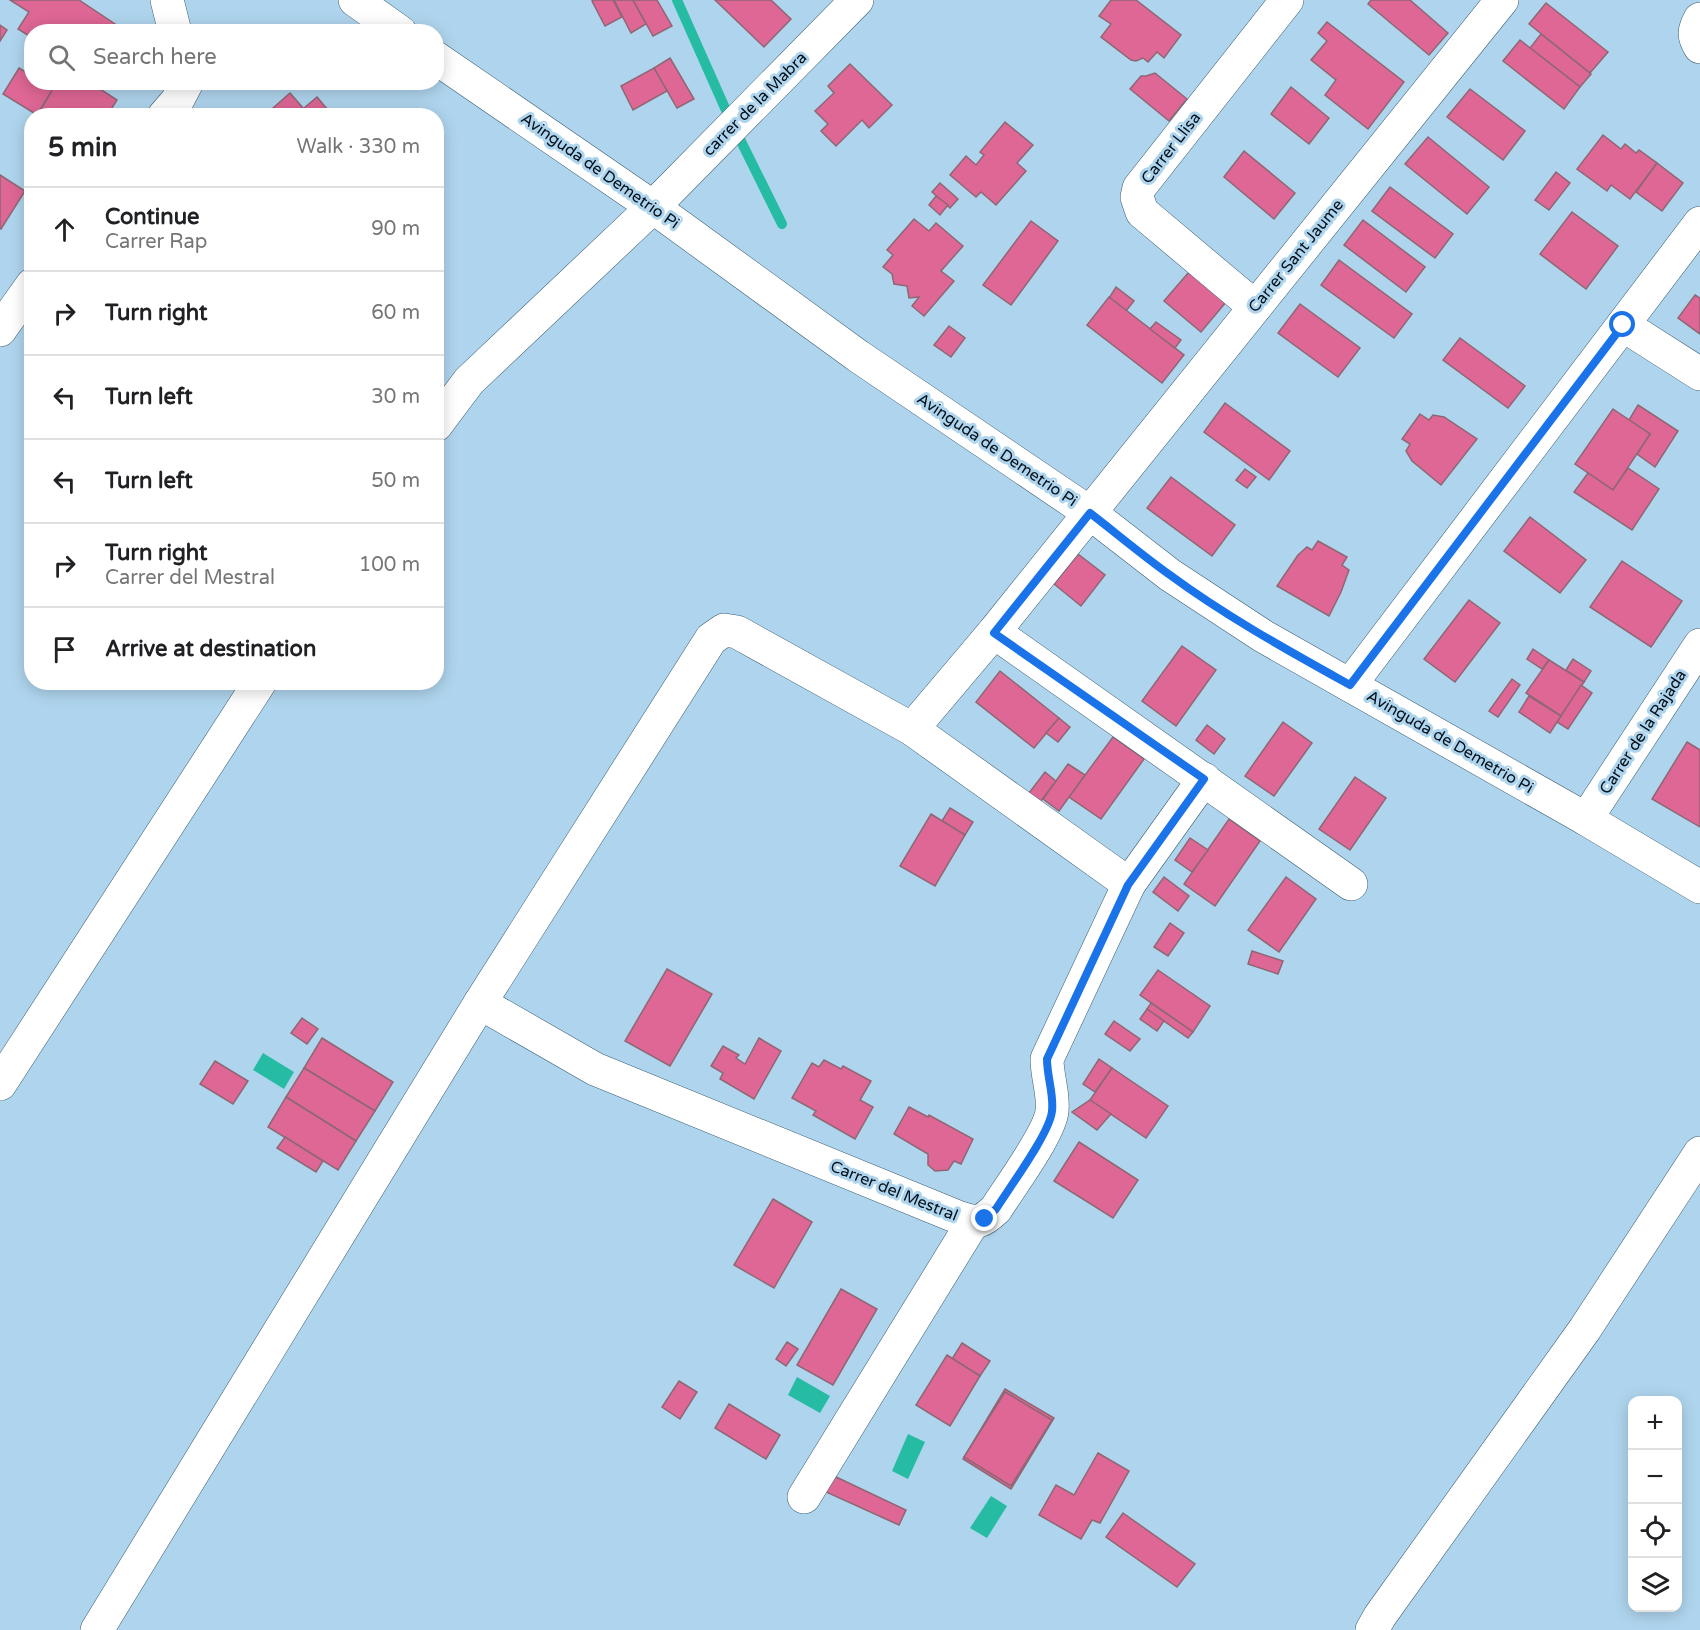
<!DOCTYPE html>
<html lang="en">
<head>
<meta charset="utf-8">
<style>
  body { margin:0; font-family:"Varela Round",sans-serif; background:#f6f6f6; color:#202124 }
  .controls { position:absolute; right:18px; bottom:18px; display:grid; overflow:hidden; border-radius:12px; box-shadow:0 3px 15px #0003 }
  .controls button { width:54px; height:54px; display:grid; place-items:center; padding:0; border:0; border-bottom:2px solid #e0e0e0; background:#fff; color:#202124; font:30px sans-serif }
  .stop { position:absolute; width:18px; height:18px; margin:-14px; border:4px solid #1a73e8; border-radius:50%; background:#fff }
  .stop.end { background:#1a73e8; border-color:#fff; box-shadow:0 2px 6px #0008 }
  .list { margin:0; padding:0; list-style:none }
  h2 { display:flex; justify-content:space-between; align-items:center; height:78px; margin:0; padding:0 24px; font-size:26px }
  h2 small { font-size:20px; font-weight:400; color:#757577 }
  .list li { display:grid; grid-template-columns:39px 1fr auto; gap:18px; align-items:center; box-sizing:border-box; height:84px; padding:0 24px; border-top:2px solid #e0e0e0 }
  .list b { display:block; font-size:22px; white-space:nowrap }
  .list p { margin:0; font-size:20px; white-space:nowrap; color:#757577 }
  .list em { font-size:20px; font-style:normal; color:#757577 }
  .icon { flex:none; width:33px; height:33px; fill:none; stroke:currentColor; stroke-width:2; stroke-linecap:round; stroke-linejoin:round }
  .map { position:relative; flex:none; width:1700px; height:1630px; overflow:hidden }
  .search { position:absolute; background:#fff; box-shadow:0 3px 15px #0003; left:24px; top:24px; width:420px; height:66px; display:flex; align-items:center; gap:15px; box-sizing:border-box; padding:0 21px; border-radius:24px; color:#757577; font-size:22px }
  .panel { position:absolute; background:#fff; box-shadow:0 3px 15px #0003; left:24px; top:108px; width:420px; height:582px; border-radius:24px }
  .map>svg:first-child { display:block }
  .water { fill:#26bca3 }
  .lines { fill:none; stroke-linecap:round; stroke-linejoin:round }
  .stream { stroke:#26bca3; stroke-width:10 }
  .building { fill:#de6795; stroke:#8e6774; stroke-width:1.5 }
  .minor-casing { stroke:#3a5c72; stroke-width:34 }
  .minor { stroke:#fff; stroke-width:33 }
  .route { stroke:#1a73e8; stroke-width:8 }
  .labels { text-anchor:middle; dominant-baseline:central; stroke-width:6; stroke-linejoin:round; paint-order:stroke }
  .street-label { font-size:16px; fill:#030f18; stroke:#afd5ee }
</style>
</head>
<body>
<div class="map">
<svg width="1700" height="1630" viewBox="0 0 1700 1630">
  <rect width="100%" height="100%" fill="#afd5ee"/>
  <g class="water">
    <polygon points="263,1053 294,1072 284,1089 253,1070"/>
    <polygon points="797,1377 830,1396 820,1413 788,1395"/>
    <polygon points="908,1434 925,1442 908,1479 892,1471"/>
    <polygon points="991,1496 1007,1506 987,1538 970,1528"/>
  </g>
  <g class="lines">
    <polyline class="stream" points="677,0 729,117 782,224"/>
  </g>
  <g class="building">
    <polygon points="10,0 79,0 127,32 32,32 32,38 18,29 29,12"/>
    <polygon points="594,0 613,0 622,17 605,26 592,1"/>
    <polygon points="614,0 633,0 646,24 631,33"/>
    <polygon points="633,0 657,0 672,26 653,36"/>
    <polygon points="715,0 771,0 791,19 764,47"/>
    <polygon points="1111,0 1136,0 1181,35 1164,58 1157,52 1148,62 1143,58 1136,61 1131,60 1101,37 1111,24 1099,16"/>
    <polygon points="1371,0 1410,0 1448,33 1429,55 1368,4"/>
    <polygon points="1546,3 1608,52 1590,73 1529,24"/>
    <polygon points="1327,22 1404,82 1368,129 1325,95 1336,80 1311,60 1327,41 1318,33"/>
    <polygon points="0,25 7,30 0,41"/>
    <polygon points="1541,34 1591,74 1580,87 1530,48"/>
    <polygon points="1520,40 1580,87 1564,109 1503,61"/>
    <polygon points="670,58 694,99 677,108 654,68"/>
    <polygon points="850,64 892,105 869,128 862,120 836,146 821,131 828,124 815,111 834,93 828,86"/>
    <polygon points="19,68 32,76 32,82 42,82 53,89 37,115 3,94"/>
    <polygon points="654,68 667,91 633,110 621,86"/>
    <polygon points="1155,73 1187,99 1169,121 1130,89 1141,76 1146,76"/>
    <polygon points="57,82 96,82 94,85 117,100 107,116 37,116"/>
    <polygon points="1291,87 1329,118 1309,144 1271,114"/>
    <polygon points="1470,89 1525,131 1503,160 1447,117"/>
    <polygon points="290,93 310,116 264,116"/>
    <polygon points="317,97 333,116 310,116 304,108"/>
    <polygon points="1005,122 1033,145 1017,163 1026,171 996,205 981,192 976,197 950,175 966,156 976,165 984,155 980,152"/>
    <polygon points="1603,135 1621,149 1625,144 1636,153 1639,150 1657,163 1630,199 1611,185 1607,191 1577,169"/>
    <polygon points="1428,137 1489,187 1467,214 1405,164"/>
    <polygon points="1244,151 1295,193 1274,219 1224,177"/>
    <polygon points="1657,163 1683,183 1662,211 1636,192"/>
    <polygon points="1556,172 1570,183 1549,210 1535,200"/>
    <polygon points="0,175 25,191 1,229 0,228"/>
    <polygon points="940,183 958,199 950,208 932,192"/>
    <polygon points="1390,187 1453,234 1435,258 1372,211"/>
    <polygon points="936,196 948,205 940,215 929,205"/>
    <polygon points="1572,212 1618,246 1586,289 1540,254"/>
    <polygon points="914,219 929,231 936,223 963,246 941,271 954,281 924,316 912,306 919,297 909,298 907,286 894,284 892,274 883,267 893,255 887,250"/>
    <polygon points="1363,220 1425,267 1406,292 1344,245"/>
    <polygon points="1031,221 1058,241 1011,305 983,285"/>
    <polygon points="1339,260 1412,314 1394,338 1321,285"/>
    <polygon points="1189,272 1226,302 1201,332 1164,301"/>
    <polygon points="1116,287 1134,301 1126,311 1109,298"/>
    <polygon points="1695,295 1700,298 1700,334 1678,318"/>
    <polygon points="1109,297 1184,355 1162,383 1087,325"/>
    <polygon points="1300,304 1360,348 1338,377 1278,333"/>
    <polygon points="1156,322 1181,340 1175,348 1150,329"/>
    <polygon points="949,326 965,338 951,357 934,345"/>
    <polygon points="1460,338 1525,386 1508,408 1443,360"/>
    <polygon points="1225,403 1290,451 1269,480 1204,432"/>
    <polygon points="1638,405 1678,431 1655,467 1637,454 1650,434 1629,420"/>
    <polygon points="1613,409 1650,434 1613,490 1575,464"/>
    <polygon points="1420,414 1429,420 1433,415 1444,417 1477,439 1441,485 1412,461 1406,451 1410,444 1402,439"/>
    <polygon points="1628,468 1659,489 1632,530 1574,492 1588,473 1613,490"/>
    <polygon points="1245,469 1256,477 1247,488 1236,480"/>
    <polygon points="1171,477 1235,525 1212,556 1147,508"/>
    <polygon points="1530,517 1586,560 1560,593 1504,551"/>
    <polygon points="1318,541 1347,557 1342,565 1349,570 1341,592 1329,616 1277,586 1298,555 1307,547 1312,550"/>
    <polygon points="1078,554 1105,575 1081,606 1054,584"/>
    <polygon points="1622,561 1682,601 1651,647 1590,607"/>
    <polygon points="1469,600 1500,623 1455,682 1424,659"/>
    <polygon points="1182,646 1216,670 1176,726 1142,701"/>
    <polygon points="1533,649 1549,660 1542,669 1527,659"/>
    <polygon points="1573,659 1591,671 1584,682 1566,670"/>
    <polygon points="1549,660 1584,682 1561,716 1526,693"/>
    <polygon points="1000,671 1059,718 1034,748 976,702"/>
    <polygon points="1512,679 1520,685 1498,717 1489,711"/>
    <polygon points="1581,685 1592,693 1568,729 1557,722"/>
    <polygon points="1529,696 1561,716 1550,733 1519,712"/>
    <polygon points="1059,718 1070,727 1058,742 1046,733"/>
    <polygon points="1283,722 1312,743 1274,796 1245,776"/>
    <polygon points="1207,725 1225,739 1214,754 1196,740"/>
    <polygon points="1113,737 1144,759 1101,819 1069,797"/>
    <polygon points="1687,742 1700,750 1700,827 1652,799"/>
    <polygon points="1068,764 1085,775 1059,811 1043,799"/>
    <polygon points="1045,772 1056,781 1037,806 1026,797"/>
    <polygon points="1355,777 1386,798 1350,850 1319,829"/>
    <polygon points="950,808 973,822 965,835 942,821"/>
    <polygon points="931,814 965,835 935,886 900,866"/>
    <polygon points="1229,819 1260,841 1215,906 1184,884"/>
    <polygon points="1190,838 1208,850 1192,872 1175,860"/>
    <polygon points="1164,877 1189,896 1178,911 1153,892"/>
    <polygon points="1286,877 1316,899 1279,952 1248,930"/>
    <polygon points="1170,923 1184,933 1168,956 1154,947"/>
    <polygon points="1252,951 1283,961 1278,974 1248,964"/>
    <polygon points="667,969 712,994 670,1066 625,1041"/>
    <polygon points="1158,970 1210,1006 1193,1032 1140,995"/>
    <polygon points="1151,1003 1193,1032 1188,1038 1147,1009"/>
    <polygon points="1147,1009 1164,1021 1157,1031 1140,1019"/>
    <polygon points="302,1018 318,1029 307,1044 291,1033"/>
    <polygon points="1114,1021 1140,1039 1130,1051 1105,1034"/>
    <polygon points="322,1038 393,1082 375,1111 304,1068"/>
    <polygon points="759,1038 781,1051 754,1099 720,1079 723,1073 711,1066 723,1046 739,1055 736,1058 745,1064"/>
    <polygon points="1099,1059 1112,1068 1095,1092 1083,1084"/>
    <polygon points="824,1060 841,1069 843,1066 871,1081 860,1100 873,1107 855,1139 813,1115 816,1111 792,1098 812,1063 819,1067"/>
    <polygon points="215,1061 248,1081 233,1104 200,1084"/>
    <polygon points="304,1068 375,1111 356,1141 286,1097"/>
    <polygon points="1112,1068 1168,1106 1146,1138 1090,1100"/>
    <polygon points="286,1097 356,1141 338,1170 268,1127"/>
    <polygon points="1090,1100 1111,1114 1097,1130 1072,1112"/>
    <polygon points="909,1107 928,1117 929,1115 973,1139 961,1164 954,1161 948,1170 935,1171 928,1165 928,1154 894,1134"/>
    <polygon points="285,1137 323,1161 316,1172 277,1148"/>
    <polygon points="1079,1142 1138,1180 1113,1218 1054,1181"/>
    <polygon points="773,1199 812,1222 774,1288 734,1265"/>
    <polygon points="841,1289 877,1309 833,1385 797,1365"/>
    <polygon points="787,1342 798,1349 786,1366 776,1359"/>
    <polygon points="962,1343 990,1361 980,1376 952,1359"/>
    <polygon points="947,1355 980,1376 950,1426 916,1405"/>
    <polygon points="679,1381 697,1392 680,1419 662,1407"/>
    <polygon points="1005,1389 1054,1418 1011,1489 963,1459"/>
    <polygon points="1005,1392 1052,1420 1011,1486 964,1457"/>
    <polygon points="729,1404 780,1435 766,1459 715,1428"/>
    <polygon points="1098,1453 1129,1471 1100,1523 1092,1520 1081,1539 1039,1515 1056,1485 1074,1495"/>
    <polygon points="834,1476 906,1510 899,1525 826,1492"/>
    <polygon points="1123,1513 1195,1564 1177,1587 1106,1537"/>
  </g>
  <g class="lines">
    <defs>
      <g id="minor">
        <polyline points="167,0 175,32"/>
        <polyline points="355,0 400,32"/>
        <path d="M1700,19C1694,30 1693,36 1700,47"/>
        <polyline points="436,58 653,207 858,356 1090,513 1170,575 1263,636 1586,819 1700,887"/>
        <polyline points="164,116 177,101 187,82"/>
        <polyline points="1255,307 1142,212 1137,197 1139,188 1287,0"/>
        <polyline points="1623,325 1700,374"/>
        <polyline points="0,330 32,285"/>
        <polyline points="436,425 469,381 653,207 857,0"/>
        <polyline points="994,632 1351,884"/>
        <polyline points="1350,685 1700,223"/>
        <polyline points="912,729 1129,884"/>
        <polyline points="1586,819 1700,645"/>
        <path d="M480,1003L595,1069L960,1218C978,1224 982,1222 996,1209C1009,1188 1050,1133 1052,1111C1054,1094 1047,1077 1047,1059L1129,884L1204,779"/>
        <polyline points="0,1084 260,682"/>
        <polyline points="804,1497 973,1222"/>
        <polyline points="97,1630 480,1003 711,639 724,630 737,632 912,729 994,632 1502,0"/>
        <polyline points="1372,1630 1380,1616 1585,1329 1700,1153"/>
      </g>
    </defs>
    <use href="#minor" class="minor-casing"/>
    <use href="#minor" class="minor"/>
  </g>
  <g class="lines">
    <path class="route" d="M985,1219L996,1209C1009,1188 1050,1133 1052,1111C1054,1094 1047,1077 1047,1059L1128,885L1204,779L994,633L1090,513C1116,533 1142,555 1170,575C1227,617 1289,651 1350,685L1623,325"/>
  </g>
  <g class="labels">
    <g class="street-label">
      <text transform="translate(755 104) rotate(-45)">carrer de la Mabra</text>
      <text transform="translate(1171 148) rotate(-52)">Carrer Llisa</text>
      <text transform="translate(600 171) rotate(35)">Avinguda de Demetrio Pi</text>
      <text transform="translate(1296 256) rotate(-51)">Carrer Sant Jaume</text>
      <text transform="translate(997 450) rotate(34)">Avinguda de Demetrio Pi</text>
      <text transform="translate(1643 732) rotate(-57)">Carrer de la Rajada</text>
      <text transform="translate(1450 742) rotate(30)">Avinguda de Demetrio Pi</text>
      <text transform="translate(894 1191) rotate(22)">Carrer del Mestral</text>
    </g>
  </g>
</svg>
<div class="controls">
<button>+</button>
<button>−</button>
<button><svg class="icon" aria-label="locate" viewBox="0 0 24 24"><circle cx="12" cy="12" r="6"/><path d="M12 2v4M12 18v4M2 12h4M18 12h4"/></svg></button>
<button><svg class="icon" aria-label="layers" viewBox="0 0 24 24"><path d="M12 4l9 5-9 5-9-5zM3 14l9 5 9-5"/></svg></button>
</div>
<div class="stop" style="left:1623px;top:325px"></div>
<div class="stop end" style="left:985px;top:1219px"></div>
<div class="search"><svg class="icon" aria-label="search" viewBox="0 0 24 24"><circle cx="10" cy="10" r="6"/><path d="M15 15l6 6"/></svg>Search here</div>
<section class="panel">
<h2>5 min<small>Walk · 330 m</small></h2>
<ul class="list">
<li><svg class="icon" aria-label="ahead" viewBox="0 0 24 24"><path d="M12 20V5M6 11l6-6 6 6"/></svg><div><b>Continue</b><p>Carrer Rap</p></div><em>90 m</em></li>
<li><svg class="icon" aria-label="right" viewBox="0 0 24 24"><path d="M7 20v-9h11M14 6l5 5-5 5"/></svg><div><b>Turn right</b></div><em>60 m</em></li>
<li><svg class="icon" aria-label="left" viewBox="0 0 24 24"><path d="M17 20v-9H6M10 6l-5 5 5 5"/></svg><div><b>Turn left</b></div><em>30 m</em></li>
<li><svg class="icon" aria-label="left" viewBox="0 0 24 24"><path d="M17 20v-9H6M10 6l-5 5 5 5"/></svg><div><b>Turn left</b></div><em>50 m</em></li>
<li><svg class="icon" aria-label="right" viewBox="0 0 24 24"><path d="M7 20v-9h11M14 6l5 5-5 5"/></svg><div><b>Turn right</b><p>Carrer del Mestral</p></div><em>100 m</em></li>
<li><svg class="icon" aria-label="arrive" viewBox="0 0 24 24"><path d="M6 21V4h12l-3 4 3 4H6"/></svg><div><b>Arrive at destination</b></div></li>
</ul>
</section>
</div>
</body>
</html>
